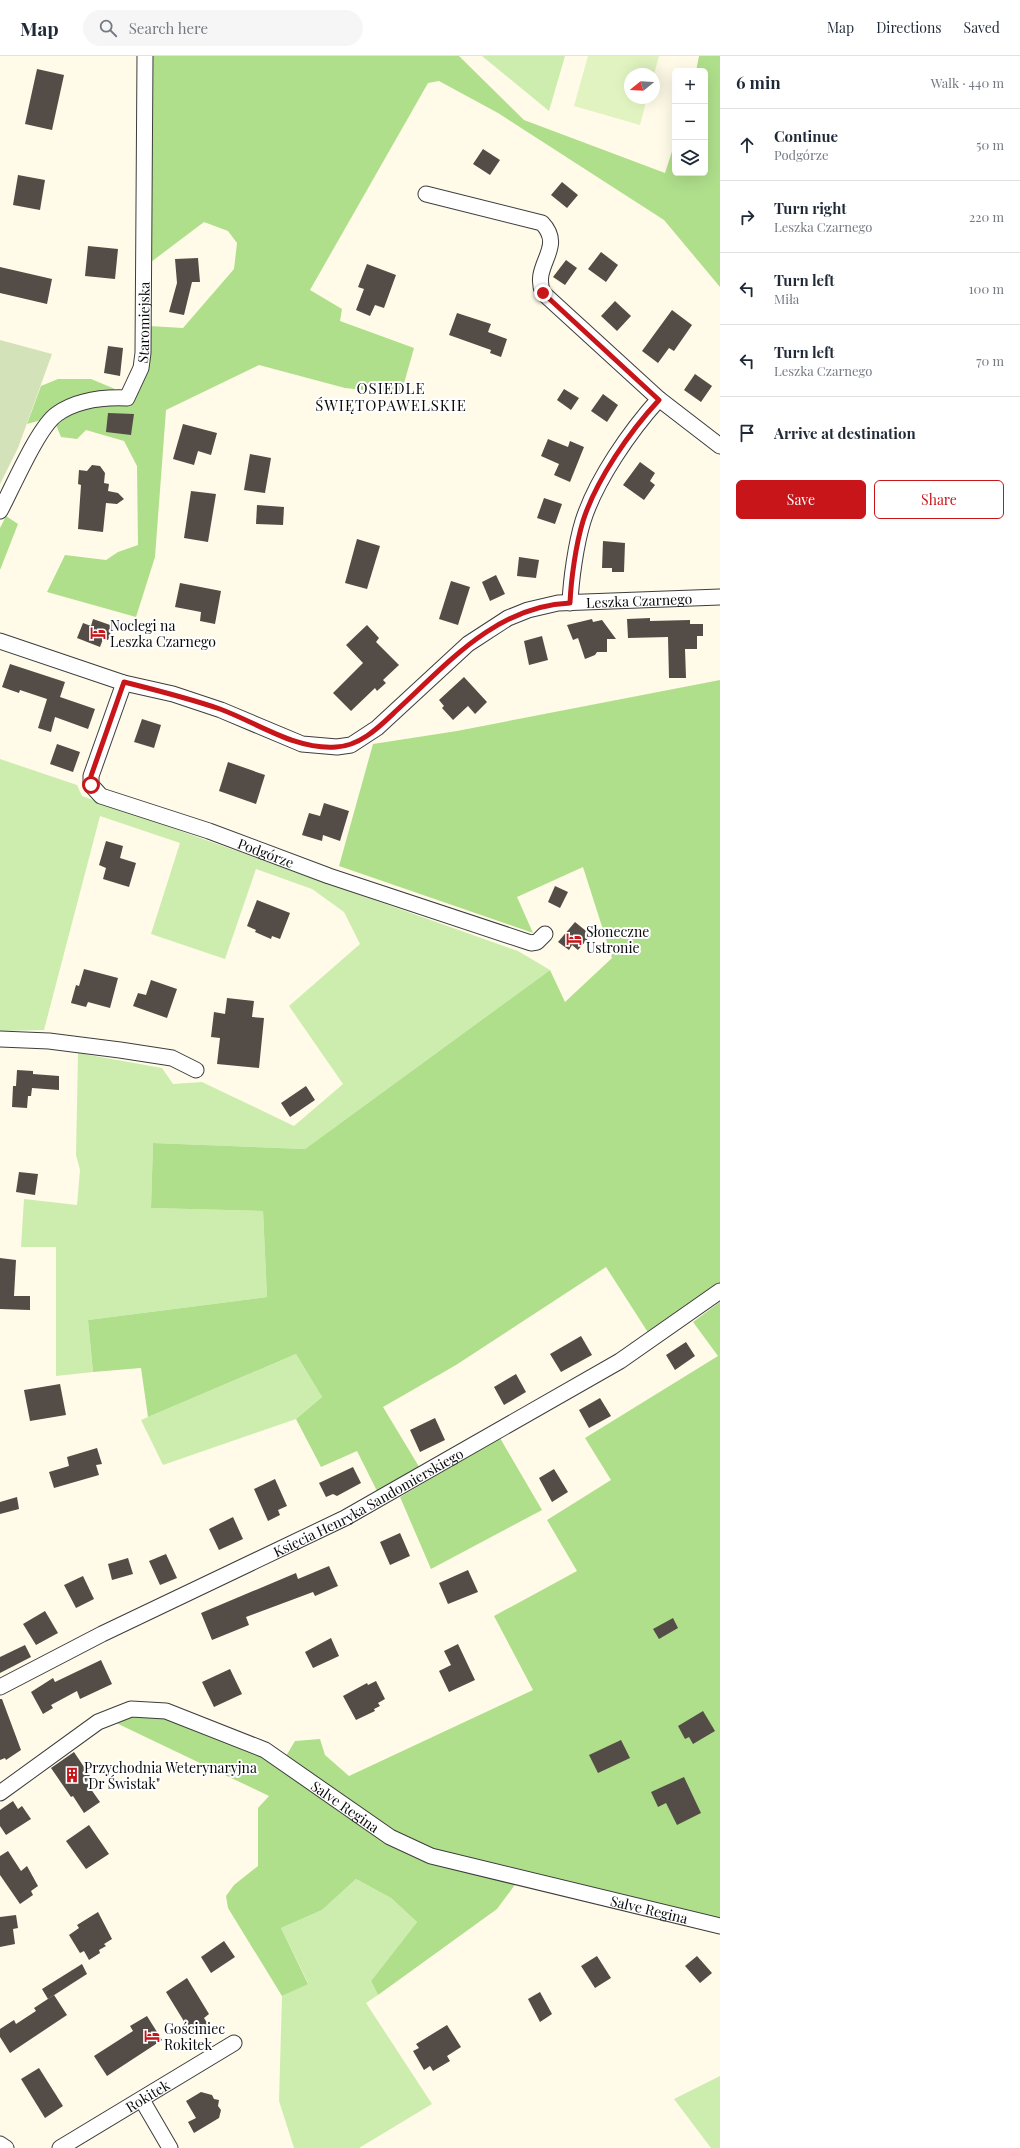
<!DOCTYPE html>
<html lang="en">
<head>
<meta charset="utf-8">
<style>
  body { margin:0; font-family:"Playfair Display",serif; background:#f6f6f7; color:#1f2937 }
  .controls { position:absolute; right:12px; top:12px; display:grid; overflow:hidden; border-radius:6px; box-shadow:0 4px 16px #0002 }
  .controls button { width:36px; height:36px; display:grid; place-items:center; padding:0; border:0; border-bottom:1px solid #e0e1e3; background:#fff; color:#1f2937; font:20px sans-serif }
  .compass { position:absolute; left:624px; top:12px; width:36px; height:36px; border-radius:50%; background:#fff; box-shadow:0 4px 16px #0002; rotate:252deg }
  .stop { position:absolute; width:12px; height:12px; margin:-9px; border:3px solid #c71519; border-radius:50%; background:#fff }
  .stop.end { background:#c71519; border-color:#fff; box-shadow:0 1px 4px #0008 }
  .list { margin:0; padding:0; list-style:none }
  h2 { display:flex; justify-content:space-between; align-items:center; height:52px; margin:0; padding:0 16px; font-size:17px }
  h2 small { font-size:13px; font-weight:400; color:#747a83 }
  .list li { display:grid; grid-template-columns:26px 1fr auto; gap:12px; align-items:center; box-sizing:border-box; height:72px; padding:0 16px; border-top:1px solid #e0e1e3 }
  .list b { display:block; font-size:15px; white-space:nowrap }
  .list p { margin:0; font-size:13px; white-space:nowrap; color:#747a83 }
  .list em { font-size:13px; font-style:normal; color:#747a83 }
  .actions { display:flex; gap:8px; padding:12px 16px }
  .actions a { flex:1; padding:9px 0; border:1px solid #c71519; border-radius:6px; text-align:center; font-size:14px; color:#c71519 }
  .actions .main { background:#c71519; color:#fff }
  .icon { flex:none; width:22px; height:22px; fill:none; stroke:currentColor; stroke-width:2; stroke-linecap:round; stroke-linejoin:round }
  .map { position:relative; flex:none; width:720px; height:2092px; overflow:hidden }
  header { display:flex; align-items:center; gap:24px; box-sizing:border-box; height:56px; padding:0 20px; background:#fff; border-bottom:1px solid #e0e1e3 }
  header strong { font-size:19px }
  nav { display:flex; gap:22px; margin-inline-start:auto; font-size:14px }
  .search { width:280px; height:36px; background:#f6f6f7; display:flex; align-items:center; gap:10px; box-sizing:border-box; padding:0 14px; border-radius:22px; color:#747a83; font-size:15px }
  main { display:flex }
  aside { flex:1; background:#fff }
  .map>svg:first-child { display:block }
  .green { fill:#cdedae }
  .forest { fill:#afdf8b }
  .cemetery { fill:#d3e2b8 }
  .pitch { fill:#e0f3c0 }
  .building { fill:#544c46 }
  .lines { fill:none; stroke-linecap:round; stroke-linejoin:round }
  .street-casing { stroke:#3d3d3d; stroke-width:17 }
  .street { stroke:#fff; stroke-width:15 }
  .route { stroke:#c71519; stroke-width:5 }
  .labels { text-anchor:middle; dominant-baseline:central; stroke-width:4; stroke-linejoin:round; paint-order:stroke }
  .street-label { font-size:14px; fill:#0a0a0a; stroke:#fff }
  .poi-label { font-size:14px; fill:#0a0a0a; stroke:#fff; text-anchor:start }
  .neighbourhood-label { font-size:15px; letter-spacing:1px; fill:#0a0a0a; stroke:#fff }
</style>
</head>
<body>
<header>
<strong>Map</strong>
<div class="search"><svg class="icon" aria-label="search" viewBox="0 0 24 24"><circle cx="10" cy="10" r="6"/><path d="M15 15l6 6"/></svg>Search here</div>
<nav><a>Map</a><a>Directions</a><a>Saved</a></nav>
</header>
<main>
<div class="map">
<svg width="720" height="2092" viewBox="0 0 720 2092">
  <rect width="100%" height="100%" fill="#fffbe8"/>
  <g class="green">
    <polygon points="482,0 565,0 549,55"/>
    <polygon points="0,703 77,729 82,740 518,895 550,914 305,1093 153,1087 151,1152 263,1155 267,1241 88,1264 93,1316 56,1320 56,1191 21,1191 24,1143 77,1149 80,1114 76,1099 78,997 162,1012 173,1028 202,1026 294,1070 343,1028 289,950 360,888 344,856 312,833 256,813 225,903 151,878 180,787 100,760 44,974 0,975"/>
    <polygon points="296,1298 322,1341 296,1363 163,1409 141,1364"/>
    <polygon points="356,1823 391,1842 417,1866 371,1925 378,1939 366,1947 432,2048 359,2092 294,2092 279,2045 282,1940 308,1927 281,1872 322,1854"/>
    <polygon points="720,2020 720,2092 711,2092 674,2043"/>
  </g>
  <g class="forest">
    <polygon points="152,0 459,0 524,64 665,117 675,86 675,117 705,117 705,15 696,15 699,0 720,0 720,231 664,164 498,57 439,25 428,27 310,234 342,253 340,265 414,292 401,338 345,332 259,309 166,354 155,501 136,561 47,536 65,499 106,504 118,496 138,489 137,410 124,385 86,374 77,383 61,381 56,369 69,360 138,329 151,301 149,270 183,272 234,213 237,187 228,175 204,166 151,206"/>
    <polygon points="58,323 91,323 115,333 45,363 27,368 41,330"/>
    <polygon points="6,460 18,468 0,514 0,472"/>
    <polygon points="720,624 720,1227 649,1278 606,1211 456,1309 383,1351 421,1414 378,1437 357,1395 321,1411 296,1363 322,1341 296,1298 148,1361 141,1312 93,1316 88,1264 267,1241 263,1155 151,1152 153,1087 305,1093 550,914 565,946 612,902 583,811 517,841 533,877 339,810 373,688 457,675"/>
    <polygon points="720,1246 720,1865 432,1793 390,1776 286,1700 295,1685 320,1683 325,1699 349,1720 533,1634 494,1560 577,1515 547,1464 611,1424 585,1382 718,1300 693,1266"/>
    <polygon points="500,1382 542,1454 431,1513 400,1441"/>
    <polygon points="132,1659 164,1661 260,1697 384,1785 517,1826 497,1853 378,1939 371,1925 417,1866 391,1842 356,1823 322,1854 281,1872 308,1928 282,1940 228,1852 226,1840 234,1829 258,1810 258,1752 269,1740 112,1665"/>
  </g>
  <polygon class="cemetery" points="0,284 52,298 18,392 0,428"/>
  <polygon class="pitch" points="588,0 659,0 654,18 630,18 630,42 647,42 640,69 574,50"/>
  <g class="building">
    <polygon points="37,13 64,19 52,74 25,68"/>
    <polygon points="483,93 500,104 490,119 473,108"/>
    <polygon points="18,119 45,124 40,154 13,149"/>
    <polygon points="562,126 578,139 567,152 551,139"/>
    <polygon points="88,190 118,193 115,223 85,220"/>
    <polygon points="601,196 618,209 606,226 588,213"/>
    <polygon points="198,202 200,226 192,226 184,259 169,256 177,227 175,203"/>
    <polygon points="566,204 577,212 565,229 553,221"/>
    <polygon points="367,208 396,219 384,252 375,249 370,260 356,254 364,233 358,231"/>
    <polygon points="0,211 52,223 47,248 0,237"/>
    <polygon points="615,245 631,260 617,275 601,260"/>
    <polygon points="672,254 692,269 674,295 669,292 658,307 642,295"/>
    <polygon points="457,257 491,268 488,276 507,283 501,301 490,297 491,294 449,279"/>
    <polygon points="108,290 123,292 120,320 104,317"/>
    <polygon points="695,318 712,330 701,346 684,334"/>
    <polygon points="564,333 579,342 571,354 557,344"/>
    <polygon points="603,338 618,349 607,366 591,355"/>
    <polygon points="108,357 134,358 131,379 106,376"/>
    <polygon points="183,368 217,377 211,399 198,395 194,409 173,403"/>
    <polygon points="548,383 568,391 570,385 584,391 570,426 554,419 559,408 541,400"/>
    <polygon points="250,398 271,402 265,437 244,434"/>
    <polygon points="640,406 655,417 650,425 655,429 644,444 623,429"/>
    <polygon points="92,409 100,410 105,417 104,427 109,428 108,435 118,437 124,443 117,448 106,447 103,476 78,473 81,429 78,428 79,414 87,415"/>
    <polygon points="191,435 216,438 208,486 184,482"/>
    <polygon points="544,442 562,448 555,468 537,462"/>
    <polygon points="257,449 284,451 283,469 256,468"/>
    <polygon points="357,483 380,490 367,533 345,527"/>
    <polygon points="603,485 625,487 624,516 612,516 612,512 602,512"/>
    <polygon points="519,501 539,504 536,522 517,520"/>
    <polygon points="496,519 505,538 490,545 482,526"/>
    <polygon points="451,525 470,531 458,569 439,563"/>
    <polygon points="180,527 221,535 215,568 200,565 201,556 175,551"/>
    <polygon points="650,562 650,565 690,564 690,568 703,568 703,580 697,580 697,593 685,593 686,622 669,622 668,581 628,582 627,563"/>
    <polygon points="93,563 113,570 108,584 103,583 100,591 77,582 83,567 91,570"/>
    <polygon points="592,563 593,566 602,564 616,583 607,583 607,596 597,596 595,599 585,603 578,582 573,584 567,569"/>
    <polygon points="367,569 379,582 376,586 399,609 383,624 386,627 377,635 375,632 351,655 333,637 363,607 346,589"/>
    <polygon points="542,580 548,604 529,609 524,585"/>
    <polygon points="10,608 65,626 60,641 95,653 88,673 55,661 51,676 38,672 47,643 20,634 19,637 2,631"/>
    <polygon points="464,621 487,646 475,658 468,650 453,664 442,652 444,650 439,644"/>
    <polygon points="142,663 161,669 154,692 134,686"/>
    <polygon points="57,688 80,696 73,716 50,708"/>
    <polygon points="228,706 265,719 256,748 219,735"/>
    <polygon points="324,747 349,755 340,785 323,779 322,785 302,779 309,757 320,760"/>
    <polygon points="106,785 123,790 120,802 136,807 129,831 103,823 106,812 99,809"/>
    <polygon points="555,830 568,836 560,852 548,846"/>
    <polygon points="257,844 290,857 280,883 272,880 271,883 255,876 256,874 247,870"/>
    <polygon points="575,866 591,879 578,894 572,889 569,894 558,886"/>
    <polygon points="84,913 118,922 110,952 88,946 86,951 71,947 76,929 79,930"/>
    <polygon points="151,924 177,933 167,962 133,950 138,937 146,939"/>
    <polygon points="227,942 254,945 252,961 264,962 259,1012 217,1008 220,982 211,981 214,956 225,958"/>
    <polygon points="17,1014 33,1015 33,1018 59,1020 59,1034 32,1032 31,1040 28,1040 27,1052 12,1051 13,1030 16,1030"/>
    <polygon points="306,1030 315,1044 290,1061 281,1047"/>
    <polygon points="19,1116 38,1118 35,1139 16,1136"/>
    <polygon points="0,1202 16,1204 14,1240 30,1240 30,1254 0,1253"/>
    <polygon points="581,1280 592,1299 561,1316 550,1298"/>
    <polygon points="686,1286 695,1300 675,1314 666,1299"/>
    <polygon points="516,1318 526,1336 504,1349 494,1331"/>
    <polygon points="60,1328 66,1359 30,1365 24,1334"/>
    <polygon points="600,1342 611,1360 589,1372 579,1354"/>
    <polygon points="435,1362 445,1384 420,1396 410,1374"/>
    <polygon points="97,1392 102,1408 96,1409 99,1419 54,1432 49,1416 69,1410 67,1401"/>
    <polygon points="353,1411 361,1427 337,1440 333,1438 326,1441 319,1427"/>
    <polygon points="554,1413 568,1436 552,1446 539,1422"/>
    <polygon points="275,1423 287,1450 278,1454 280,1459 268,1465 254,1433"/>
    <polygon points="17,1441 19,1453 0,1458 0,1446"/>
    <polygon points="233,1461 243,1483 219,1494 209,1473"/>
    <polygon points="400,1477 410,1500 390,1509 380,1486"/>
    <polygon points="166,1498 177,1522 160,1529 149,1505"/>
    <polygon points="128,1502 133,1518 112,1524 108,1508"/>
    <polygon points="329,1510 338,1530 315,1540 313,1536 246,1561 249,1569 212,1584 201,1557 296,1517 298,1523"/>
    <polygon points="468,1514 478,1536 448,1548 439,1527"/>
    <polygon points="83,1520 94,1543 76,1552 64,1529"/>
    <polygon points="45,1555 58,1577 36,1589 23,1568"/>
    <polygon points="673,1562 678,1572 659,1583 653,1573"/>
    <polygon points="331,1582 339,1600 313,1612 305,1596"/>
    <polygon points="458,1588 475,1624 449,1636 439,1615 451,1609 444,1595"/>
    <polygon points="25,1589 31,1601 0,1617 0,1601"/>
    <polygon points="101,1604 112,1628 80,1643 77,1635 51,1649 53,1652 43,1658 31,1636 53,1622 55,1626"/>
    <polygon points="230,1613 242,1638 214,1651 202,1626"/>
    <polygon points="376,1625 385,1643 378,1647 380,1650 374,1653 375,1655 356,1664 343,1640 367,1627 368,1629"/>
    <polygon points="0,1643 2,1643 21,1694 6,1704 5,1702 0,1704"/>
    <polygon points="703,1655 715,1675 693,1688 689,1681 685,1683 678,1670"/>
    <polygon points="621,1684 630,1702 598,1717 589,1699"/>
    <polygon points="74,1696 94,1726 88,1729 100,1746 84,1757 73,1740 71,1741 51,1712"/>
    <polygon points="684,1721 701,1757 677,1769 666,1747 658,1751 651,1736"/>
    <polygon points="13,1745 18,1753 22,1750 31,1763 6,1779 0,1770 0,1754"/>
    <polygon points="89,1769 109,1798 86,1813 66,1785"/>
    <polygon points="8,1795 21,1815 27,1810 38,1830 31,1835 33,1839 20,1848 0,1819 0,1800"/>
    <polygon points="98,1856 112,1883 104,1888 106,1890 99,1894 100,1897 89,1904 84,1895 80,1897 69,1879 79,1872 77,1869"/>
    <polygon points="16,1859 18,1872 13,1873 15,1888 0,1891 0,1861"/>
    <polygon points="224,1885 235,1901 211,1917 201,1901"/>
    <polygon points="597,1900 611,1922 595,1932 581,1910"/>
    <polygon points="697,1900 712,1917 700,1927 685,1910"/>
    <polygon points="82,1908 87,1918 48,1943 42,1933"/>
    <polygon points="187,1922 209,1958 204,1962 209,1970 193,1980 166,1936"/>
    <polygon points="540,1936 552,1958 540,1966 528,1943"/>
    <polygon points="54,1939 67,1959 10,1997 0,1981 0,1973 14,1964 16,1968 36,1955 34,1952"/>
    <polygon points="147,1960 162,1984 107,2020 94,2000 133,1975 130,1970"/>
    <polygon points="447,1969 461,1991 447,2000 450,2005 433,2015 430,2010 424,2014 413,1995 419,1992 416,1988"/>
    <polygon points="39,2012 63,2050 45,2062 21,2023"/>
    <polygon points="201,2036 212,2039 214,2043 219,2044 218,2050 221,2054 219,2062 194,2077 188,2066 196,2062 186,2045"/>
  </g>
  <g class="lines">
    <defs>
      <g id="street">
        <path d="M426,138L542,167C566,192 531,209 543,237L659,343L720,390"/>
        <path id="s1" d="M0,455C12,433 38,371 57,358C77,344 104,341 127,342L141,312L143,297L145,0"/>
        <path d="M570,547C571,523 576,488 583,465C596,424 630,375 659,343"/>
        <path id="s2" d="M0,585L124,627L173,638L221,654L302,688L337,691L351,689L377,672L468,588L508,562L528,554L558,547L720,541"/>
        <path id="s3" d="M124,627L91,720V729L101,740L209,775L329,820L531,887L537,886L545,878"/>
        <polyline points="0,983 49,985 120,994 172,1002 196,1014"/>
        <path id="s4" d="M0,1631L102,1578L345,1462L620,1305L720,1235"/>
        <path id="s5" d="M0,1737L98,1666L131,1653L166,1655L265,1694L390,1781L431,1800L720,1870"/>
        <polyline points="142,2044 170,2092"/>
        <polyline points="0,2088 6,2092"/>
        <path id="s6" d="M60,2092L234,1987"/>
      </g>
    </defs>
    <use href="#street" class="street-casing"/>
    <use href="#street" class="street"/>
  </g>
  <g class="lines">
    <path class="route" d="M91,729V720L124,626C156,634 188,642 220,653C258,667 295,694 336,691C361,690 380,670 397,654C447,608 496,550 570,547C571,523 576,488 583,465C596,424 630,375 659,344L543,237"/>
  </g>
  <defs>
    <symbol id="hotel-bare" viewBox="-9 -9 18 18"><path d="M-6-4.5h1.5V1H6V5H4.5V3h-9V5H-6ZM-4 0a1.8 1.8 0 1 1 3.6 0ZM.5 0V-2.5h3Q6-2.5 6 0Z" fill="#c71519" stroke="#fff" stroke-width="2.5" paint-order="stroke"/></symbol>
    <symbol id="building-bare" viewBox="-9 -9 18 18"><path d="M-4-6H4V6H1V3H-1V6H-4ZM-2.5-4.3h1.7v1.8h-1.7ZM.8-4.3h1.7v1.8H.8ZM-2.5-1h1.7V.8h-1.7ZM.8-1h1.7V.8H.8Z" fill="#c71519" stroke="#fff" stroke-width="2.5" paint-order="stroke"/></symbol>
  </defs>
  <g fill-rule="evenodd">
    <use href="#hotel-bare" x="87" y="566" width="22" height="22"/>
    <use href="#hotel-bare" x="563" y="872" width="22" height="22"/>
    <use href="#building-bare" x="61" y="1708" width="22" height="22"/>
    <use href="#hotel-bare" x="141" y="1969" width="22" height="22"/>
  </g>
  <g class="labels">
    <g class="street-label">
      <text stroke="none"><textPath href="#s1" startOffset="265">Staromiejska</textPath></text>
      <text stroke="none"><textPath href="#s2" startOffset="705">Leszka Czarnego</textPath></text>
      <text stroke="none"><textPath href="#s3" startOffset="297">Podgórze</textPath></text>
      <text stroke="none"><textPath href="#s4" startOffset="412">Księcia Henryka Sandomierskiego</textPath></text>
      <text stroke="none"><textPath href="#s5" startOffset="396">Salve Regina</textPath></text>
      <text stroke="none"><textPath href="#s5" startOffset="720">Salve Regina</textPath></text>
      <text stroke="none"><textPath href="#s6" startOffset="102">Rokitek</textPath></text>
    </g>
    <g class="poi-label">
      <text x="110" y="569">Noclegi na<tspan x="110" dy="16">Leszka Czarnego</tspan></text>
      <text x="586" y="875">Słoneczne<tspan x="586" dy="16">Ustronie</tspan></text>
      <text x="84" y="1711">Przychodnia Weterynaryjna<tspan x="84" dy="16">"Dr Świstak"</tspan></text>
      <text x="164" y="1972">Gościniec<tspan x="164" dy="16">Rokitek</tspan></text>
    </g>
    <g class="neighbourhood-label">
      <text x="391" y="332">OSIEDLE<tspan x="391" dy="17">ŚWIĘTOPAWELSKIE</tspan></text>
    </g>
  </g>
</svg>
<div class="controls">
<button>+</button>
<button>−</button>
<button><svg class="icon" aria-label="layers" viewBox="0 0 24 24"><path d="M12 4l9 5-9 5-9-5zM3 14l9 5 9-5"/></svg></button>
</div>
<svg class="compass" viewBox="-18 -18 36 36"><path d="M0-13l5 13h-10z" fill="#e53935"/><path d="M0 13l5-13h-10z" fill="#747a83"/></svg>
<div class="stop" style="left:91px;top:729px"></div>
<div class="stop end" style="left:543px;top:237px"></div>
</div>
<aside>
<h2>6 min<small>Walk · 440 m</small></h2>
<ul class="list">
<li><svg class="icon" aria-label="ahead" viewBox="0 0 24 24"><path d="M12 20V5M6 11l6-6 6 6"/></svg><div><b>Continue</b><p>Podgórze</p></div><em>50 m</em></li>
<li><svg class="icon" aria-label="right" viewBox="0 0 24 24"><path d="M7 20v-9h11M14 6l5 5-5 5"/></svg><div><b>Turn right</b><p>Leszka Czarnego</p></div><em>220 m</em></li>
<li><svg class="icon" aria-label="left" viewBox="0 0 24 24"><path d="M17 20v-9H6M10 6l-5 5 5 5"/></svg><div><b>Turn left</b><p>Miła</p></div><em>100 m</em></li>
<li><svg class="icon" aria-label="left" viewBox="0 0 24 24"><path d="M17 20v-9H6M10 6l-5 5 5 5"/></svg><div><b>Turn left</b><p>Leszka Czarnego</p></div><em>70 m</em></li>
<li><svg class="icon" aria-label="arrive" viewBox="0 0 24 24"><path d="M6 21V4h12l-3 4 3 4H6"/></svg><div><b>Arrive at destination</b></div></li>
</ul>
<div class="actions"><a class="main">Save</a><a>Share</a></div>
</aside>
</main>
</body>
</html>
